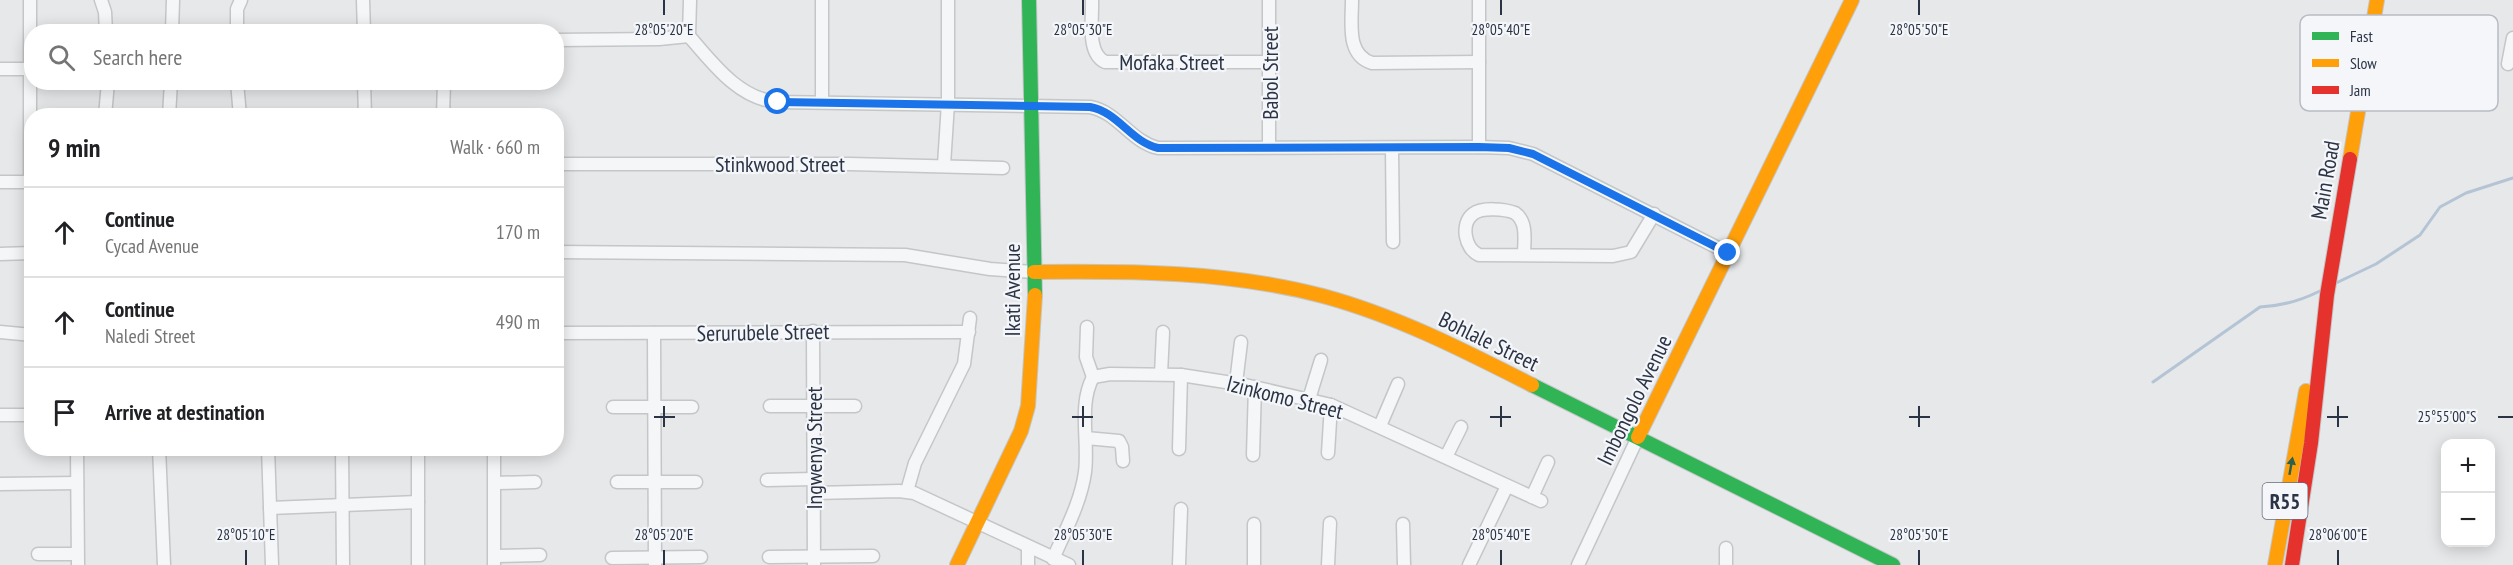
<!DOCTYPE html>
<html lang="en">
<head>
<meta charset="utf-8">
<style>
  body { margin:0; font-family:"PT Sans Narrow",sans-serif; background:#f6f6f6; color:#202124 }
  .controls { position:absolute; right:18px; bottom:18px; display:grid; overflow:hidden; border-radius:12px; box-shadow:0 3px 15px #0003 }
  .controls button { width:54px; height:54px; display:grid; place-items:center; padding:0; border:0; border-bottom:2px solid #e0e0e0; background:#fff; color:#202124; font:30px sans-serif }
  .stop { position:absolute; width:18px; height:18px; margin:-14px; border:4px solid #1a73e8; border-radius:50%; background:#fff }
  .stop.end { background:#1a73e8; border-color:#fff; box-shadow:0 2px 6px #0008 }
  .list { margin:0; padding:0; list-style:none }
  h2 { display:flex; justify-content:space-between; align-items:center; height:78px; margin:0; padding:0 24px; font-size:26px }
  h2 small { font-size:20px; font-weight:400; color:#757577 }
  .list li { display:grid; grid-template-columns:39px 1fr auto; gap:18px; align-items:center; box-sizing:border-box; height:90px; padding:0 24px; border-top:2px solid #e0e0e0 }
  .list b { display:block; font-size:22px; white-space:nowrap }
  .list p { margin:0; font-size:20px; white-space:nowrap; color:#757577 }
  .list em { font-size:20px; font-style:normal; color:#757577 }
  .icon { flex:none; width:33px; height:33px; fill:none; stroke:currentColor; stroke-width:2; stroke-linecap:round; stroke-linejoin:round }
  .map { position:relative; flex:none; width:2513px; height:565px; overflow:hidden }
  .search { position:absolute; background:#fff; box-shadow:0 3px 15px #0003; left:24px; top:24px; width:540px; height:66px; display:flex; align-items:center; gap:15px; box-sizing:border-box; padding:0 21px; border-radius:24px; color:#757577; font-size:22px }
  .panel { position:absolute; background:#fff; box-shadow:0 3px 15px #0003; left:24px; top:108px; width:540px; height:348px; border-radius:24px }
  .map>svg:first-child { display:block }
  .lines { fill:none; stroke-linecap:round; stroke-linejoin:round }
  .stream { stroke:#b4c4d5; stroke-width:3 }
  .street-casing { stroke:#c4c6c8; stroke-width:15 }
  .fast-casing { stroke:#c4c6c8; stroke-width:16 }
  .slow-casing { stroke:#c4c6c8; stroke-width:16 }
  .jam-casing { stroke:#c4c6c8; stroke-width:16 }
  .street { stroke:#f5f6f7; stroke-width:12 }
  .fast { stroke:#30b455; stroke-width:14 }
  .slow { stroke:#ff9f0a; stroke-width:14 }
  .jam { stroke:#e5322d; stroke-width:14 }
  .oneway { fill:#2d614b }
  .route { stroke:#1a73e8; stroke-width:8 }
  .ticks { fill:none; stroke:#2b3445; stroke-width:2 }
  .labels { text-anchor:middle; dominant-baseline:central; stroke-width:4.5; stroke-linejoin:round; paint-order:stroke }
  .shield { fill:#f4f6f9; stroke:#676e7b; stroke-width:1.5 }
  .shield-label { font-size:21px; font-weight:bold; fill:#2b3445 }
  .street-label { font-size:22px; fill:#2b3445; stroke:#f4f6f9 }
  .key { fill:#f4f6f9; stroke:#b8bcc3; stroke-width:1.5 }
  .key-label { font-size:16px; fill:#2b3445 }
  .ticks-label { font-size:15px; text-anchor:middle; fill:#2b3445; stroke:#f4f6f9; stroke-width:4.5; stroke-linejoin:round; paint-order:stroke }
</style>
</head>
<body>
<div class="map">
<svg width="2513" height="565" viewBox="0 0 2513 565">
  <rect width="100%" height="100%" fill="#e6e8ea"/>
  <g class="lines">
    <g class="stream">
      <polyline points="2336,283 2376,264 2420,235 2440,207 2466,193 2513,178"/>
      <path d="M2153,382L2260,307C2282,306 2300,301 2320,291"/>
    </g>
    <defs>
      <g id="street">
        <polyline points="30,0 30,182"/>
        <polyline points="101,0 105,12 106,32"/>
        <polyline points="363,0 364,32"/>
        <path d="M690,0L689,36C713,64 740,100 778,102L1090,107C1118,112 1131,142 1158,148L1479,147L1509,148L1533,154L1728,253"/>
        <polyline points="822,0 822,102"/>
        <path d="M1092,0C1093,18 1086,53 1105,62H1270"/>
        <path d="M1352,0C1352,23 1346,55 1372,63L1479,62"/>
        <polyline points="172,32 173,0"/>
        <polyline points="237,32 237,9 241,0"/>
        <polyline points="556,40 659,39 689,36"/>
        <polyline points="2508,64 2513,38"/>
        <polyline points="0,69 30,69"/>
        <polyline points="237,82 240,116"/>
        <polyline points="364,82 365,116"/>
        <polyline points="105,116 108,82"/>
        <polyline points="169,116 171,82"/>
        <polyline points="443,116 444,82"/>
        <polyline points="1269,147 1269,0"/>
        <polyline points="1479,147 1479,0"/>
        <polyline points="1392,149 1393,242"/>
        <polyline points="556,164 850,164 1003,168"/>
        <polyline points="944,165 948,103 948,0"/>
        <polyline points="0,182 32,182"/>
        <polyline points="556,252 905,255 990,269 1034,272"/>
        <polyline points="0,254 32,253"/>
        <path d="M1524,255C1524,241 1528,222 1515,213C1505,209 1482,207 1473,214C1460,224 1465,249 1479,255L1613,256L1631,252L1654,214"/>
        <polyline points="1087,327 1086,357 1093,377"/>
        <polyline points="813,331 814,565"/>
        <polyline points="0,332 32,335"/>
        <polyline points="556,333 969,332"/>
        <polyline points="654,333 655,565"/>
        <polyline points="1161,374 1163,332"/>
        <polyline points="1093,377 1110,374 1181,375 1245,385 1331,405 1541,501"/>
        <polyline points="1236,383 1241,342"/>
        <polyline points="1309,399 1321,360"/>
        <polyline points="770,406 855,406"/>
        <polyline points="613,407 692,407"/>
        <polyline points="0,415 32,415"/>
        <polyline points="1380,426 1398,384"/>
        <polyline points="1086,438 1119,441 1122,447 1123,461"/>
        <polyline points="77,448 78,565"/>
        <polyline points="159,448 164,565"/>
        <polyline points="268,448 272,565"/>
        <polyline points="342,448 343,565"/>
        <polyline points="418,448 418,565"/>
        <polyline points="494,448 494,565"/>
        <polyline points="1179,449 1181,375"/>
        <polyline points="1328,453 1331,405"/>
        <polyline points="1253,455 1255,387"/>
        <polyline points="1446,457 1461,427"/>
        <polyline points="767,480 814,479"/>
        <polyline points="617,482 696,482"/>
        <polyline points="495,483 535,482"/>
        <polyline points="0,484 77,483"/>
        <polyline points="907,491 915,463 964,364 970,318"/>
        <polyline points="815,493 899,491 914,493 1069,565"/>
        <polyline points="1532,497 1548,462"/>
        <polyline points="270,508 418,502"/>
        <polyline points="1254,524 1254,565"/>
        <polyline points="1403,524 1404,565"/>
        <polyline points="1726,548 1726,565"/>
        <polyline points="38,554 77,554"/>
        <polyline points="495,556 540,555"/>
        <polyline points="769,557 873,556"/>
        <polyline points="612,558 701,557"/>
        <path d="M1053,559C1065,531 1081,502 1085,472C1089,441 1078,405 1093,377"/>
        <polyline points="1028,565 1028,548"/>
        <polyline points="1179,565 1181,509"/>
        <polyline points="1328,565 1330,523"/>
        <polyline points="1469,565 1507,486"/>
        <polyline points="1578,565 1638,437"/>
      </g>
      <g id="fast">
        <polyline points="1029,0 1035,295"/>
        <polyline points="1532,385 1893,565"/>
      </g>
      <g id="slow">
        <polyline points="2350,159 2377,0"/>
        <path d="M1034,272C1131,271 1229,271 1323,296C1397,316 1465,351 1532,385"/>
        <polyline points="1638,437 1852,0"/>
        <polyline points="957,565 1021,431 1028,406 1035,295"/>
        <polyline points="2275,565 2306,391"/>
      </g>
      <polyline id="jam" points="2292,565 2311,443 2327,295 2350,159"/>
    </defs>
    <use href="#street" class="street-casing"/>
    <use href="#fast" class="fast-casing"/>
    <use href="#slow" class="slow-casing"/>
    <use href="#jam" class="jam-casing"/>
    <use href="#street" class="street"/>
    <use href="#fast" class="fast"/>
    <use href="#slow" class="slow"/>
    <use href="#jam" class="jam"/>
  </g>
  <defs><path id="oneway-solid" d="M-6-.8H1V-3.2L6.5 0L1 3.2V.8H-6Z" transform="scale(1.5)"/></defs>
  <use class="oneway" href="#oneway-solid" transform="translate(2291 466) rotate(-80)"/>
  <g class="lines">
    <path class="route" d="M778,102L1090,107C1118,112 1131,142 1158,148L1479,147L1509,148L1533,154L1728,253"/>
  </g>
  <path class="ticks" d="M664,0V15M1083,0V15M1501,0V15M1919,0V15M664,406V427M1083,406V427M1501,406V427M1919,406V427M2338,406V427M654,417H675M1072,417H1093M1490,417H1511M1909,417H1930M2327,417H2348M2498,417H2513M246,550V565M664,550V565M1083,550V565M1501,550V565M1919,550V565M2338,550V565"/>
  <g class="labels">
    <rect class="shield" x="2262.5" y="483" width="45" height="36" rx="4.5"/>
    <g class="shield-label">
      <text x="2285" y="501">R55</text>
    </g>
    <g class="street-label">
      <text x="1172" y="62">Mofaka Street</text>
      <text transform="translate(1270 73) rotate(-90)">Babol Street</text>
      <text x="780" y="164">Stinkwood Street</text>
      <text transform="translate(2325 180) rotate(-80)">Main Road</text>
      <text transform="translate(1012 290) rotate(-90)">Ikati Avenue</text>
      <text transform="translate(763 332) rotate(-1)">Serurubele Street</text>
      <text transform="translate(1489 341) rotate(26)">Bohlale Street</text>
      <text transform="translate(1285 397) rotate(14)">Izinkomo Street</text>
      <text transform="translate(1634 400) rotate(-64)">Imbongolo Avenue</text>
      <text transform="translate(814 448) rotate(-90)">Ingwenya Street</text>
    </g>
  </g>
  <rect x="2300" y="15" width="198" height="96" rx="9" class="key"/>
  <rect x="2312" y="32" width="27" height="8" fill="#30b455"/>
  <rect x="2312" y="59" width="27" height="8" fill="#ff9f0a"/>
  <rect x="2312" y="86" width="27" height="8" fill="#e5322d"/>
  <g class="key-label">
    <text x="2350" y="42">Fast</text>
    <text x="2350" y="69">Slow</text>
    <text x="2350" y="96">Jam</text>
  </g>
  <g class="ticks-label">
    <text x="664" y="35">28°05'20"E</text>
    <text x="1083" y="35">28°05'30"E</text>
    <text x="1501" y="35">28°05'40"E</text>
    <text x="1919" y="35">28°05'50"E</text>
    <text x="2447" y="422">25°55'00"S</text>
    <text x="246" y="540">28°05'10"E</text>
    <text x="664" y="540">28°05'20"E</text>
    <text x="1083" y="540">28°05'30"E</text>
    <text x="1501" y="540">28°05'40"E</text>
    <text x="1919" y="540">28°05'50"E</text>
    <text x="2338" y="540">28°06'00"E</text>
  </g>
</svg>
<div class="controls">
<button>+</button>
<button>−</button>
</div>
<div class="stop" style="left:778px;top:102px"></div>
<div class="stop end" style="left:1728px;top:253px"></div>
<div class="search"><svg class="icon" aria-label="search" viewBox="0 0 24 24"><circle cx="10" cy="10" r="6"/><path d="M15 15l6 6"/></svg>Search here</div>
<section class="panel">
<h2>9 min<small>Walk · 660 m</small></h2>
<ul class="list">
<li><svg class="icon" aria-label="ahead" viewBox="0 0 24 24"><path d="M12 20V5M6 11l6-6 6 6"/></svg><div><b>Continue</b><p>Cycad Avenue</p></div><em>170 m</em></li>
<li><svg class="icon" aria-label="ahead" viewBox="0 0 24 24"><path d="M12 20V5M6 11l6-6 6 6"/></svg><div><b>Continue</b><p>Naledi Street</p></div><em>490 m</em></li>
<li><svg class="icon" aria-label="arrive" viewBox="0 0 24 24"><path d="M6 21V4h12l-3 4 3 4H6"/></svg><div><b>Arrive at destination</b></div></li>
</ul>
</section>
</div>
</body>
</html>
